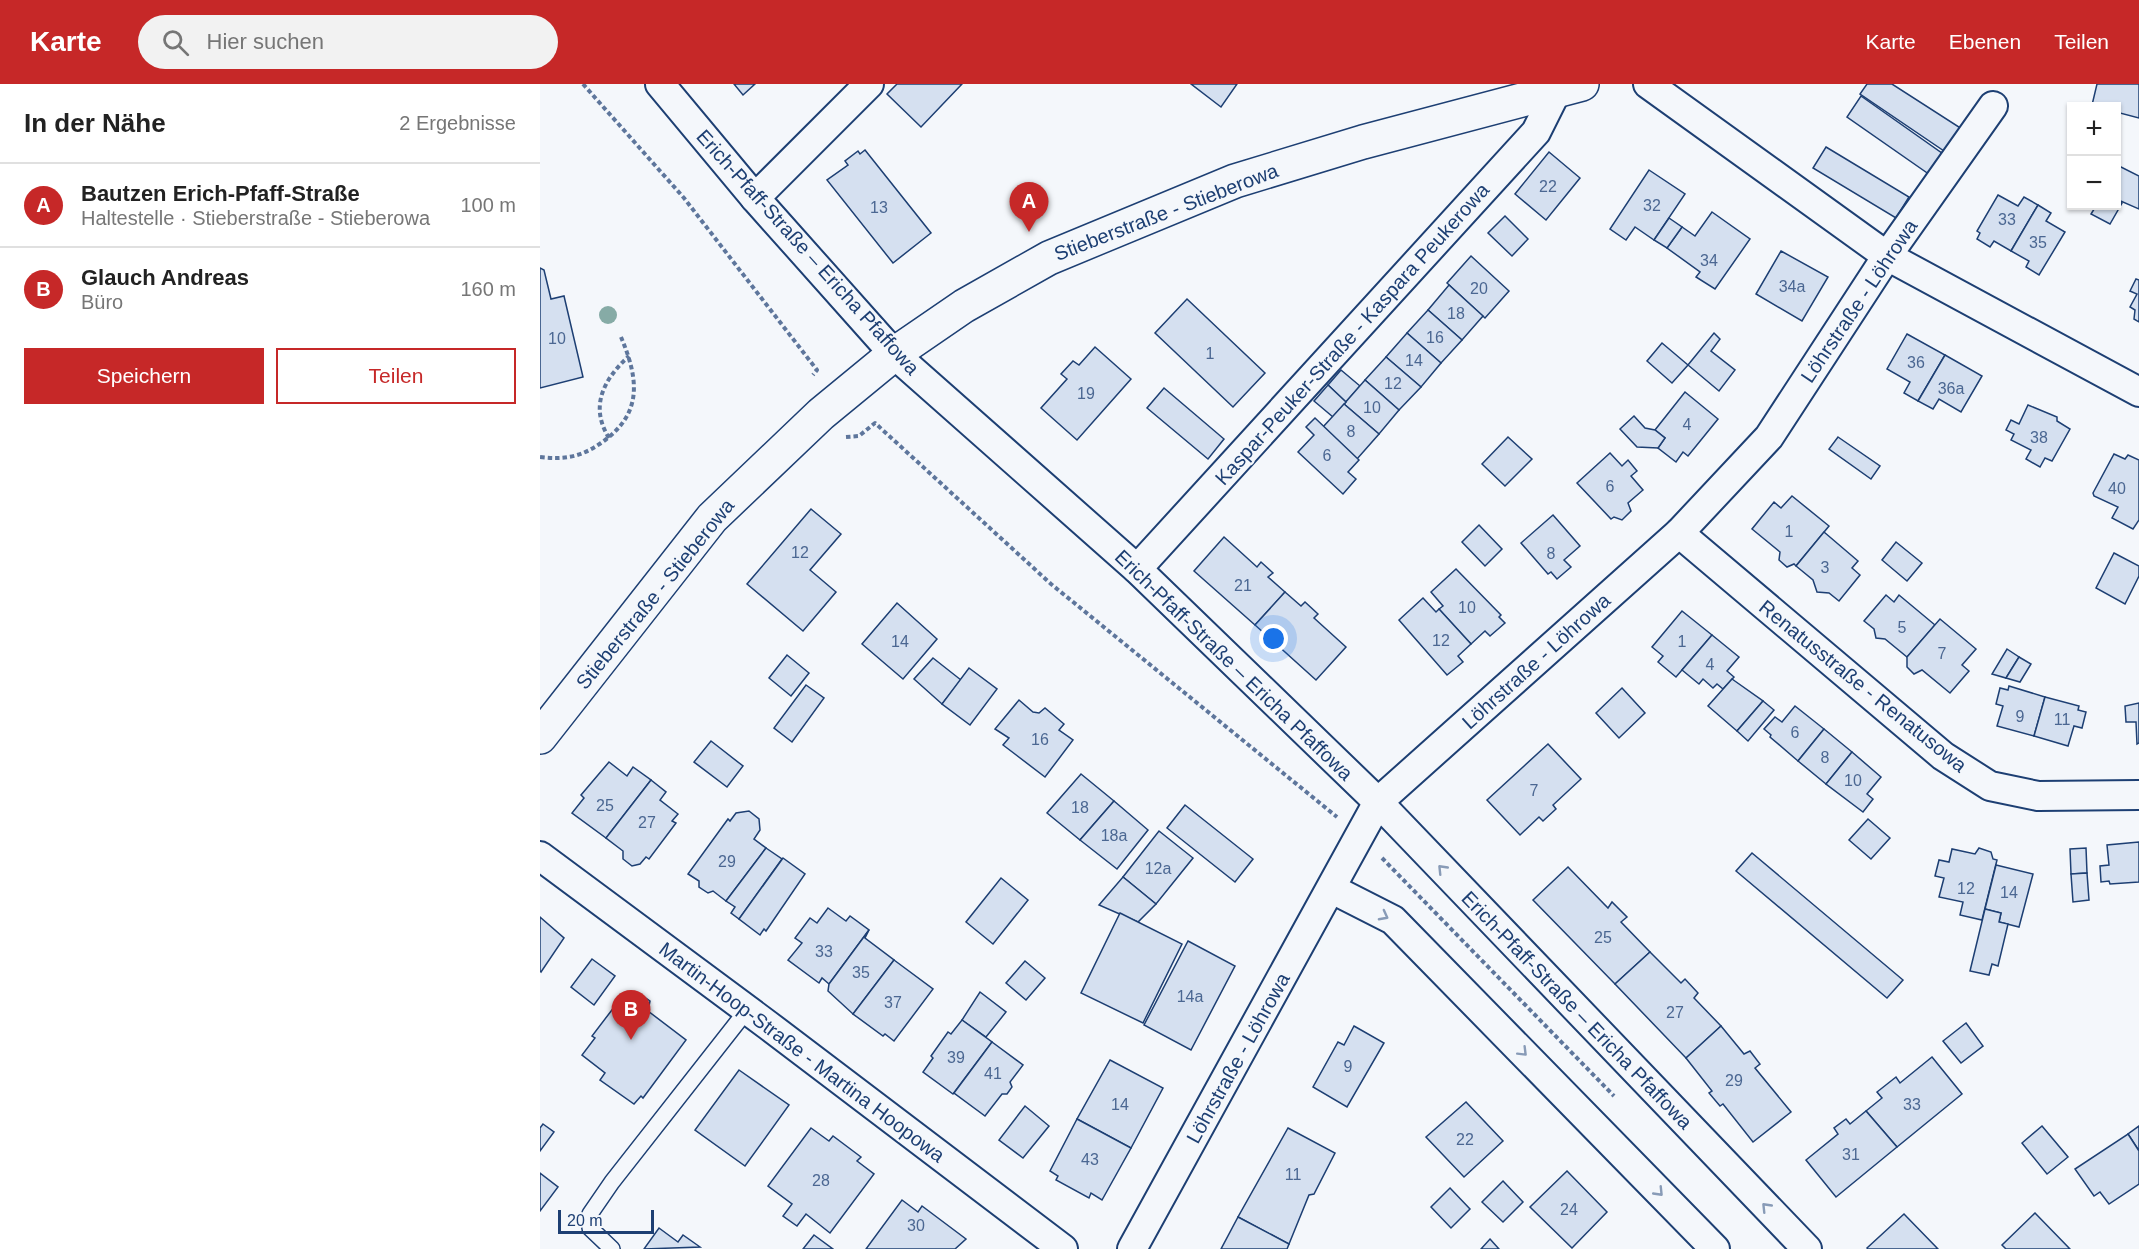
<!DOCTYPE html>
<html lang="de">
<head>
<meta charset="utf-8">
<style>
  body { margin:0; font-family:Helvetica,sans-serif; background:#f2f2f2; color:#222 }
  .controls { position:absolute; right:18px; top:18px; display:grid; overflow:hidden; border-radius:0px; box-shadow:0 2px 4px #0004 }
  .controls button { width:54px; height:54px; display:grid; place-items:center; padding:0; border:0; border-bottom:2px solid #e0e0e0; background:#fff; color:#222; font:30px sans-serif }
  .scale { position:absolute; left:18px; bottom:15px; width:96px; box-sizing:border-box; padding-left:6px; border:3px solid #1d3f73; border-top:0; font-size:16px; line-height:21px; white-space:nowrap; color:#1d3f73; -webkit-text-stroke:4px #f4f7fb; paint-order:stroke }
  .you { position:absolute; left:734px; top:555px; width:21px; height:21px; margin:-15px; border:4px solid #fff; border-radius:50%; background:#1a73e8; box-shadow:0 0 0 9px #1a73e833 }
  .badge { display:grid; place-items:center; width:39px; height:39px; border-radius:50%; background:#c62828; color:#fff; font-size:20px; font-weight:700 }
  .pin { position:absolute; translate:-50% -50px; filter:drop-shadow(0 2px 3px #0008) }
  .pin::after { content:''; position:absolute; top:32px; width:21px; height:18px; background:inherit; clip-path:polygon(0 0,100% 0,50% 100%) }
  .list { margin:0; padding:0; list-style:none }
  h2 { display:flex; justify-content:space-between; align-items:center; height:78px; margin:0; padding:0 24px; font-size:26px }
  h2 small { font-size:20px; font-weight:400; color:#767676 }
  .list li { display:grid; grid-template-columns:39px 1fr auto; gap:18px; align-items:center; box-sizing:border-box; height:84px; padding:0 24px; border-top:2px solid #e0e0e0 }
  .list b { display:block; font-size:22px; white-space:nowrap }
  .list p { margin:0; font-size:20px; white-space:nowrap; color:#767676 }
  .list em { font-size:20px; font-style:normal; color:#767676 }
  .actions { display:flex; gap:12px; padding:18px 24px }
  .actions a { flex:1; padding:14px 0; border:2px solid #c62828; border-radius:0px; text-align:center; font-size:21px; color:#c62828 }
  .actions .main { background:#c62828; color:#fff }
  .icon { flex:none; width:33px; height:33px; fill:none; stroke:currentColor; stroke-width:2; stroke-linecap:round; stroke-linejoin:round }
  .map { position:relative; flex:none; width:1599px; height:1165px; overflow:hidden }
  header { display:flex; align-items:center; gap:36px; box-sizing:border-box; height:84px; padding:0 30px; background:#c62828; color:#fff }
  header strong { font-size:28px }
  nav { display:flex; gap:33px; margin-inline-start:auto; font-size:21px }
  .search { width:420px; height:54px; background:#f2f2f2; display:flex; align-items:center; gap:15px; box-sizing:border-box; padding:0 21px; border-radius:33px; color:#767676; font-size:22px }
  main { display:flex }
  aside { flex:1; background:#fff }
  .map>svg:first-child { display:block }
  .building { fill:#d5e0f0; stroke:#1d3f73; stroke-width:1.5 }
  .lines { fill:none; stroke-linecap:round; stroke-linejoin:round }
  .service-casing { stroke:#1d3f73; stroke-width:18 }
  .minor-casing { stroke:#1d3f73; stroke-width:32 }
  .primary-casing { stroke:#1d3f73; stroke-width:36 }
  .path { stroke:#5e769c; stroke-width:4; stroke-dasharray:4.5 3; stroke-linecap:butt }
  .service { stroke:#f4f7fb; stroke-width:15 }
  .minor { stroke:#f4f7fb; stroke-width:28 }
  .primary { stroke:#f4f7fb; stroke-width:33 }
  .tree { fill:#86aba6 }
  .oneway { stroke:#889bb7 }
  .labels { text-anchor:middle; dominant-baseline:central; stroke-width:4.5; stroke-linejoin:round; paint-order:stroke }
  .number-label { font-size:16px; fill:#4b6792 }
  .street-label { font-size:20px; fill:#1d3f73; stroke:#f4f7fb }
</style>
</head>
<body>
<header>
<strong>Karte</strong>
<div class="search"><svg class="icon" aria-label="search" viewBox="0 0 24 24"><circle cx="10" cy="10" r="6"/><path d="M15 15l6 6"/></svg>Hier suchen</div>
<nav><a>Karte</a><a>Ebenen</a><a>Teilen</a></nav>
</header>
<main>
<aside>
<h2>In der Nähe<small>2 Ergebnisse</small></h2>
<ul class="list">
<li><span class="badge">A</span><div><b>Bautzen Erich-Pfaff-Straße</b><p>Haltestelle · Stieberstraße - Stieberowa</p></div><em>100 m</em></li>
<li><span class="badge">B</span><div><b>Glauch Andreas</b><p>Büro</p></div><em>160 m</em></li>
</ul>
<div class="actions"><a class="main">Speichern</a><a>Teilen</a></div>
</aside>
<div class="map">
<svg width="1599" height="1165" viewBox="0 0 1599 1165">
  <rect width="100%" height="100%" fill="#f4f7fb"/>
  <g class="building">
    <polygon points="194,0 215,0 203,11"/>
    <polygon points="357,0 422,0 381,43 347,10"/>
    <polygon points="651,0 697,0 681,23"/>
    <polygon points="1327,0 1352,0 1422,45 1407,69 1320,10"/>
    <polygon points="1557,0 1599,0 1599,34 1576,28 1576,22 1552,21"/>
    <polygon points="1321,12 1406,72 1393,93 1307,33"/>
    <polygon points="1286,63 1369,113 1356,134 1273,84"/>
    <polygon points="325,66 391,149 353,179 287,96 308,81 305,77 318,67 320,70"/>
    <polygon points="1009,68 1040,94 1006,136 975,110"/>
    <polygon points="1577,81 1599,92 1599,125 1576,115"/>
    <polygon points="1109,86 1145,110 1114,156 1095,143 1086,156 1070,145"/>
    <polygon points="1458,111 1478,122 1484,113 1498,121 1471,167 1454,157 1450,163 1437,155 1440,149 1437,147"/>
    <polygon points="1576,116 1582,119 1570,140 1551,130 1556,122 1576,122"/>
    <polygon points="1498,121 1511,129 1506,137 1525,148 1499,191 1486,183 1489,177 1471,167"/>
    <polygon points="1172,128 1210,155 1175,205 1156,193 1160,188 1127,164 1142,143 1155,152"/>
    <polygon points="965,132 988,155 972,172 948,149"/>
    <polygon points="1129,134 1142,143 1127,164 1114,156"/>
    <polygon points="1241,167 1288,193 1262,237 1216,210"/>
    <polygon points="931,172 969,207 945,234 907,199"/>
    <polygon points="0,184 4,186 11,215 24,212 43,293 0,304"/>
    <polygon points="1596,195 1599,196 1599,238 1594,235 1595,226 1590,223 1597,210 1590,207"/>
    <polygon points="909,201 943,232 922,256 888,226"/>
    <polygon points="647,215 725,289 693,323 615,249"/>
    <polygon points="888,226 922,256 901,279 867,249"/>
    <polygon points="867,249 901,279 881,303 846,273"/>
    <polygon points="1174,249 1180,255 1171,267 1195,286 1179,307 1148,281"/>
    <polygon points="1367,250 1405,271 1378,317 1364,309 1370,298 1347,285"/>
    <polygon points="1122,259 1148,281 1132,299 1107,277"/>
    <polygon points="555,263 591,295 537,356 501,324 527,295 521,290 533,277 539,281"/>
    <polygon points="1405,271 1442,292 1421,328 1399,315 1393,325 1378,317"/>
    <polygon points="846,273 881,303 859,326 825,296"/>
    <polygon points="801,286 820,302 806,318 788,301"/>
    <polygon points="825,296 859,326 839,350 804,320"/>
    <polygon points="788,301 806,318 793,333 774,317"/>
    <polygon points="624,304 684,355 668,375 607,324"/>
    <polygon points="1145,308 1178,335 1148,372 1143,368 1136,378 1118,364 1125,354 1115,346"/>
    <polygon points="804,320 839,350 817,375 783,343"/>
    <polygon points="1488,321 1517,333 1517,337 1530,345 1512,377 1505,374 1500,383 1486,375 1491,366 1471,356 1474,350 1466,346 1471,336 1479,340"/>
    <polygon points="1094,332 1105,344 1115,346 1125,354 1118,364 1097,363 1080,345"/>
    <polygon points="775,334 819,376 808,388 816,395 803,410 758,368 774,351 766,343"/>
    <polygon points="968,353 992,375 965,402 942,380"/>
    <polygon points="1298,353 1340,382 1331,395 1289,365"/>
    <polygon points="1070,369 1082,382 1088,376 1097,387 1091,392 1103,406 1088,419 1091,427 1082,436 1074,433 1071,435 1037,399"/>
    <polygon points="1574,370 1585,375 1588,371 1599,376 1599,436 1593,445 1572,434 1578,423 1554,412 1553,409"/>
    <polygon points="1252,412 1289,442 1256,482 1254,480 1247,483 1239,476 1240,468 1212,445 1234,418 1241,424"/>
    <polygon points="271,425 301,450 270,486 296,508 263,547 207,500"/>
    <polygon points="1013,431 1040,462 1024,476 1031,483 1017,495 1011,488 1008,490 981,459"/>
    <polygon points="939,441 962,465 945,482 922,458"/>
    <polygon points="1284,448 1318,477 1312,484 1320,491 1299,517 1289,509 1277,508 1273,496 1256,482"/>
    <polygon points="684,453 717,483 721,478 733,489 728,493 745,508 715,541 654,487"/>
    <polygon points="1356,458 1382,479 1367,497 1342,476"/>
    <polygon points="1574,469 1599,482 1599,492 1585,520 1556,504"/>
    <polygon points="916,485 961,531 959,533 965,539 950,552 945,547 931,560 899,525 903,522 891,508"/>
    <polygon points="745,508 761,522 765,518 778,530 774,534 806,563 776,596 715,541"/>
    <polygon points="1346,511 1354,518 1359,511 1395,541 1367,573 1345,555 1336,554 1334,545 1324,537"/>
    <polygon points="883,514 896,528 899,525 931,560 918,572 923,578 907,591 859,536"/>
    <polygon points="357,519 397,555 363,595 322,560"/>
    <polygon points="1142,527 1172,551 1136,593 1118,578 1123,572 1112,563"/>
    <polygon points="1400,535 1436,565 1422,581 1429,587 1410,609 1382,586 1374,590 1367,583 1367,573"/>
    <polygon points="1172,551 1199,573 1187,587 1194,593 1183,605 1177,600 1173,604 1163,595 1159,600 1142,586"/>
    <polygon points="1467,565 1479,573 1466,594 1452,590"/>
    <polygon points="247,571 269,589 251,612 229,594"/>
    <polygon points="1479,573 1491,580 1480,598 1466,594"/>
    <polygon points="393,574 421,596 402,620 374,595"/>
    <polygon points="429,584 457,605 430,641 402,620"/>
    <polygon points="1192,595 1223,617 1197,647 1168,622"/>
    <polygon points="266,601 284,614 252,658 234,644"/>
    <polygon points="1469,602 1505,613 1494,652 1457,642 1463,622 1456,620 1460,604 1468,606"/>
    <polygon points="1082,604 1105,629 1079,654 1056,629"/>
    <polygon points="1505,613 1539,622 1538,626 1546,628 1542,644 1534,642 1528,662 1494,652"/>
    <polygon points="479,616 493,628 499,629 505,624 524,640 519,646 533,656 505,693 463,661 469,654 455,645"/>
    <polygon points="1223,617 1234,626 1208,657 1197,647"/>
    <polygon points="1599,619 1599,659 1597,660 1596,638 1586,638 1585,622"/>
    <polygon points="1255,622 1284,645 1258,677 1230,653 1231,651 1224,645 1235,633 1242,638"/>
    <polygon points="1284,645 1312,668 1286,700 1258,677"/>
    <polygon points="171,657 203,682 187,703 154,678"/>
    <polygon points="1008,660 1041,695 1013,721 1016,725 1003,737 999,733 980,751 947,716"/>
    <polygon points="1312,668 1341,693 1327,710 1333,715 1323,728 1286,700"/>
    <polygon points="69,678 87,692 93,683 111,696 66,754 32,729 44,714 41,711"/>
    <polygon points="541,690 574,717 540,756 507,729"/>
    <polygon points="111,696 126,708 120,716 138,730 132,737 136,739 109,775 106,773 100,780 92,782 83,775 83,767 66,754"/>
    <polygon points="574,717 608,746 577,785 540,756"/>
    <polygon points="645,721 713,775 695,798 627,744"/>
    <polygon points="209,727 219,735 220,746 214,755 226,764 186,817 173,807 168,809 159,803 159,797 148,790 188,735 190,737 196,729"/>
    <polygon points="1328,735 1350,754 1331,775 1309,756"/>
    <polygon points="619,747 653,774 616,820 583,793"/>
    <polygon points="1599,758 1599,798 1570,800 1569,797 1561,798 1560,782 1569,781 1567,761"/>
    <polygon points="226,764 242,775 199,835 191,829 195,823 186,817"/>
    <polygon points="1439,764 1451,768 1453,775 1457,776 1442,836 1420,831 1423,818 1399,813 1404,794 1395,792 1399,776 1409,778 1412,765 1435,770"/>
    <polygon points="1546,764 1547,789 1531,790 1530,765"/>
    <polygon points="1212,769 1363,896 1347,914 1196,787"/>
    <polygon points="243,774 265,790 226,847 224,845 220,851 199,835"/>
    <polygon points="1456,781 1493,790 1479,843 1459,838 1461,829 1445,825"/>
    <polygon points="1028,783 1068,824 1072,818 1087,833 1081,838 1110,868 1075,900 993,816"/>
    <polygon points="1547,789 1549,816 1533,818 1531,790"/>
    <polygon points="583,793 616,820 598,838 559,821"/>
    <polygon points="461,794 488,816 453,860 426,838"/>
    <polygon points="288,824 306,837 310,832 329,846 289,900 282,894 279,899 248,876 262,859 255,854 270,834 277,839"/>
    <polygon points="1445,825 1461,829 1459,838 1468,840 1458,882 1452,880 1449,891 1430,887"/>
    <polygon points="580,829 642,860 603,939 541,909"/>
    <polygon points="0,833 24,854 1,888 0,887"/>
    <polygon points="329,846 325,854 354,876 313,930 288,907 289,900"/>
    <polygon points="648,857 695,882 651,966 604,941"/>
    <polygon points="1110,868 1141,899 1145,895 1158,909 1154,914 1181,942 1146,974 1075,900"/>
    <polygon points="52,875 75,892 54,921 31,903"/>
    <polygon points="354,876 393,905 354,957 345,950 343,952 313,930"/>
    <polygon points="485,877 505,894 486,916 466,899"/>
    <polygon points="440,908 466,928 446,953 422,936"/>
    <polygon points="103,912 110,917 108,927 146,956 103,1014 101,1012 94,1020 60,996 65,989 42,971 55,954 52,952 78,918 93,920"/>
    <polygon points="422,936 452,958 413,1010 383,988 393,974 391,972 408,948 411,950"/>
    <polygon points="1426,939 1443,962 1421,979 1403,957"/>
    <polygon points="814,942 844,959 807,1023 773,1003 798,958 804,961"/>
    <polygon points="1181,942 1204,970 1210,967 1220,980 1215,984 1251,1028 1213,1058 1183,1020 1180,1022 1169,1009 1172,1007 1146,974"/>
    <polygon points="452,958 483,981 470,998 472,1003 467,1010 462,1010 445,1032 414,1009"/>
    <polygon points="1392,973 1422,1010 1357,1063 1326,1027 1342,1014 1337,1008 1356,993 1360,999"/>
    <polygon points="570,976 623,1004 591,1064 537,1035"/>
    <polygon points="199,986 249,1021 205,1082 155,1046"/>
    <polygon points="926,1018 963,1057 924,1093 886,1053"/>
    <polygon points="485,1022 509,1042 483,1074 459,1056"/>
    <polygon points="1326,1027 1357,1063 1296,1113 1266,1076 1298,1050 1294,1044 1306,1035 1310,1040"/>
    <polygon points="537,1035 591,1064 562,1116 551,1109 549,1114 516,1096 518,1092 510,1087"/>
    <polygon points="3,1040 14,1048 0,1067 0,1044"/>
    <polygon points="1502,1042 1528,1073 1507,1090 1482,1059"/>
    <polygon points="1599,1042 1599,1067 1588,1050"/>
    <polygon points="271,1044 289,1057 293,1052 321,1073 317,1077 334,1090 290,1149 266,1130 257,1142 243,1132 252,1120 228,1102"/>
    <polygon points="748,1044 795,1069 774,1110 769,1111 749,1160 698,1133"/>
    <polygon points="1588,1050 1599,1067 1599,1100 1569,1120 1560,1108 1554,1112 1535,1085"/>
    <polygon points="1027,1087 1067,1128 1032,1164 990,1123"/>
    <polygon points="0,1089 18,1103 0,1127"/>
    <polygon points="963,1097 983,1118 963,1138 942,1118"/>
    <polygon points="910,1104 930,1125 911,1144 891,1123"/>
    <polygon points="362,1116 378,1128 382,1122 426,1155 415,1165 326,1165"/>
    <polygon points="1495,1129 1530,1165 1466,1165 1462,1161"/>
    <polygon points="1364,1130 1398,1165 1328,1165 1327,1164"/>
    <polygon points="698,1133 749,1160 747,1165 681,1165"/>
    <polygon points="119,1144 138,1158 143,1151 160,1163 104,1165"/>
    <polygon points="274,1151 293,1165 263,1165"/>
    <polygon points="950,1155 959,1165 941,1165"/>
  </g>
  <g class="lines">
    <defs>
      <polyline id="service" points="72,1165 50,1144 50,1130 72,1098 207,926"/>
      <g id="minor">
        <polyline points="120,0 215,114 354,270 597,485 838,718 1267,1165"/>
        <polyline points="1108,0 1347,172 1599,308"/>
        <polyline points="215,114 329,0"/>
        <polyline points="1139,449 1403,672 1450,702 1498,712 1599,711"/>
        <polyline points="597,485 996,48 1016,8"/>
        <polyline points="0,772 229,942 523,1165"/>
        <polyline points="792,805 853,836 1175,1165"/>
        <polyline points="592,1165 838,718 1139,449 1229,353 1347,172 1453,22"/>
      </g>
      <polyline id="primary" points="0,653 172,434 281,330 354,270 424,222 509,174 695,97 823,58 1042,0"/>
    </defs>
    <use href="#service" class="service-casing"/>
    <use href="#minor" class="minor-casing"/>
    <use href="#primary" class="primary-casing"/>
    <g class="path">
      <polyline points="43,0 144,114 277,286 273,291"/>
      <polyline points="306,353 319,352 335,339 511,500 797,733"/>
      <path d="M69,354C49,322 64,295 89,272"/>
      <path d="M0,373C24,376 41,373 61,359C103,330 99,296 81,253"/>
      <polyline points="842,774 1074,1012"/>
    </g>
    <use href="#service" class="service"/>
    <use href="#minor" class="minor"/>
    <use href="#primary" class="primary"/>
  </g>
  <circle class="tree" cx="68" cy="231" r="9"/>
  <defs><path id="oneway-chevron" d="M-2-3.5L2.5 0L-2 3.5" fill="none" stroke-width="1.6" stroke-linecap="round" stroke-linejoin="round" transform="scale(1.5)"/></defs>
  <g class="oneway">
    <use href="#oneway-chevron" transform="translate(902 785) rotate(-134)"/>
    <use href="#oneway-chevron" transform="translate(844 832) rotate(28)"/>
    <use href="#oneway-chevron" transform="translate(983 968) rotate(45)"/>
    <use href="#oneway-chevron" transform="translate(1119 1108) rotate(46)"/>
    <use href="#oneway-chevron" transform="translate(1226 1123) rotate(-134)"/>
  </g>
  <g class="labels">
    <g class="number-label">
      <text x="1008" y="102">22</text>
      <text x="1112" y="121">32</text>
      <text x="339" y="123">13</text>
      <text x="1467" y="135">33</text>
      <text x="1498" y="158">35</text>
      <text x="1169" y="176">34</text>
      <text x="1252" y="202">34a</text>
      <text x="939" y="204">20</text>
      <text x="916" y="229">18</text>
      <text x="895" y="253">16</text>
      <text x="17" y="254">10</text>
      <text x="670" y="269">1</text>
      <text x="874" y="276">14</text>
      <text x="1376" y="278">36</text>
      <text x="853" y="299">12</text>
      <text x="1411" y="304">36a</text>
      <text x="546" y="309">19</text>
      <text x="832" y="323">10</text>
      <text x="1147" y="340">4</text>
      <text x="811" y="347">8</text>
      <text x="1499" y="353">38</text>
      <text x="787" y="371">6</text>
      <text x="1070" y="402">6</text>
      <text x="1577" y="404">40</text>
      <text x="1249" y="447">1</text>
      <text x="260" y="468">12</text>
      <text x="1011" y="469">8</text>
      <text x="1285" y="483">3</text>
      <text x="703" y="501">21</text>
      <text x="927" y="523">10</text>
      <text x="1362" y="543">5</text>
      <text x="901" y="556">12</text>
      <text x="360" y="557">14</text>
      <text x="1142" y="557">1</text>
      <text x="1402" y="569">7</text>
      <text x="1170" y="580">4</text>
      <text x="1480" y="632">9</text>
      <text x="1522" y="635">11</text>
      <text x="1255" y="648">6</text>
      <text x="500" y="655">16</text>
      <text x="1285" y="673">8</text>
      <text x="1313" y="696">10</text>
      <text x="994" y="706">7</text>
      <text x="65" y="721">25</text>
      <text x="540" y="723">18</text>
      <text x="107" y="738">27</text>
      <text x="574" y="751">18a</text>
      <text x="187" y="777">29</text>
      <text x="618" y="784">12a</text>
      <text x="1426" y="804">12</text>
      <text x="1469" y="808">14</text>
      <text x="1063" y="853">25</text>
      <text x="284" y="867">33</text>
      <text x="321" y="888">35</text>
      <text x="650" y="912">14a</text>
      <text x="353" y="918">37</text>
      <text x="1135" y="928">27</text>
      <text x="416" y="973">39</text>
      <text x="808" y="982">9</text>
      <text x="453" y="989">41</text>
      <text x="1194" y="996">29</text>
      <text x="580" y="1020">14</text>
      <text x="1372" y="1020">33</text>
      <text x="925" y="1055">22</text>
      <text x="1311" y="1070">31</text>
      <text x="550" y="1075">43</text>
      <text x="753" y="1090">11</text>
      <text x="281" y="1096">28</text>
      <text x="1029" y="1125">24</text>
      <text x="376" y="1141">30</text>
    </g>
    <g class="street-label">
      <text transform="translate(626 128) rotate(-21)">Stieberstraße - Stieberowa</text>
      <text transform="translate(268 168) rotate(48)">Erich-Pfaff-Straße – Ericha Pfaffowa</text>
      <text transform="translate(1319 217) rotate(-56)">Löhrstraße - Löhrowa</text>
      <text transform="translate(812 250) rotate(-48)">Kaspar-Peuker-Straße - Kaspara Peukerowa</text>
      <text transform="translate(115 510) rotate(-51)">Stieberstraße - Stieberowa</text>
      <text transform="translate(996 577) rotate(-42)">Löhrstraße - Löhrowa</text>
      <text transform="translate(694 581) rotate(44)">Erich-Pfaff-Straße – Ericha Pfaffowa</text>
      <text transform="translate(1323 602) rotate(39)">Renatusstraße - Renatusowa</text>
      <text transform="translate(1037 926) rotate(46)">Erich-Pfaff-Straße – Ericha Pfaffowa</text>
      <text transform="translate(262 968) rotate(37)">Martin-Hoop-Straße - Martina Hoopowa</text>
      <text transform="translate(698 974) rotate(-61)">Löhrstraße - Löhrowa</text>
    </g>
  </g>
</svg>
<div class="controls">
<button>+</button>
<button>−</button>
</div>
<div class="scale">20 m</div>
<div class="you"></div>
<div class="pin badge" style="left:489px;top:148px">A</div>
<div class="pin badge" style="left:91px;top:956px">B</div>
</div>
</main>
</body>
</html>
